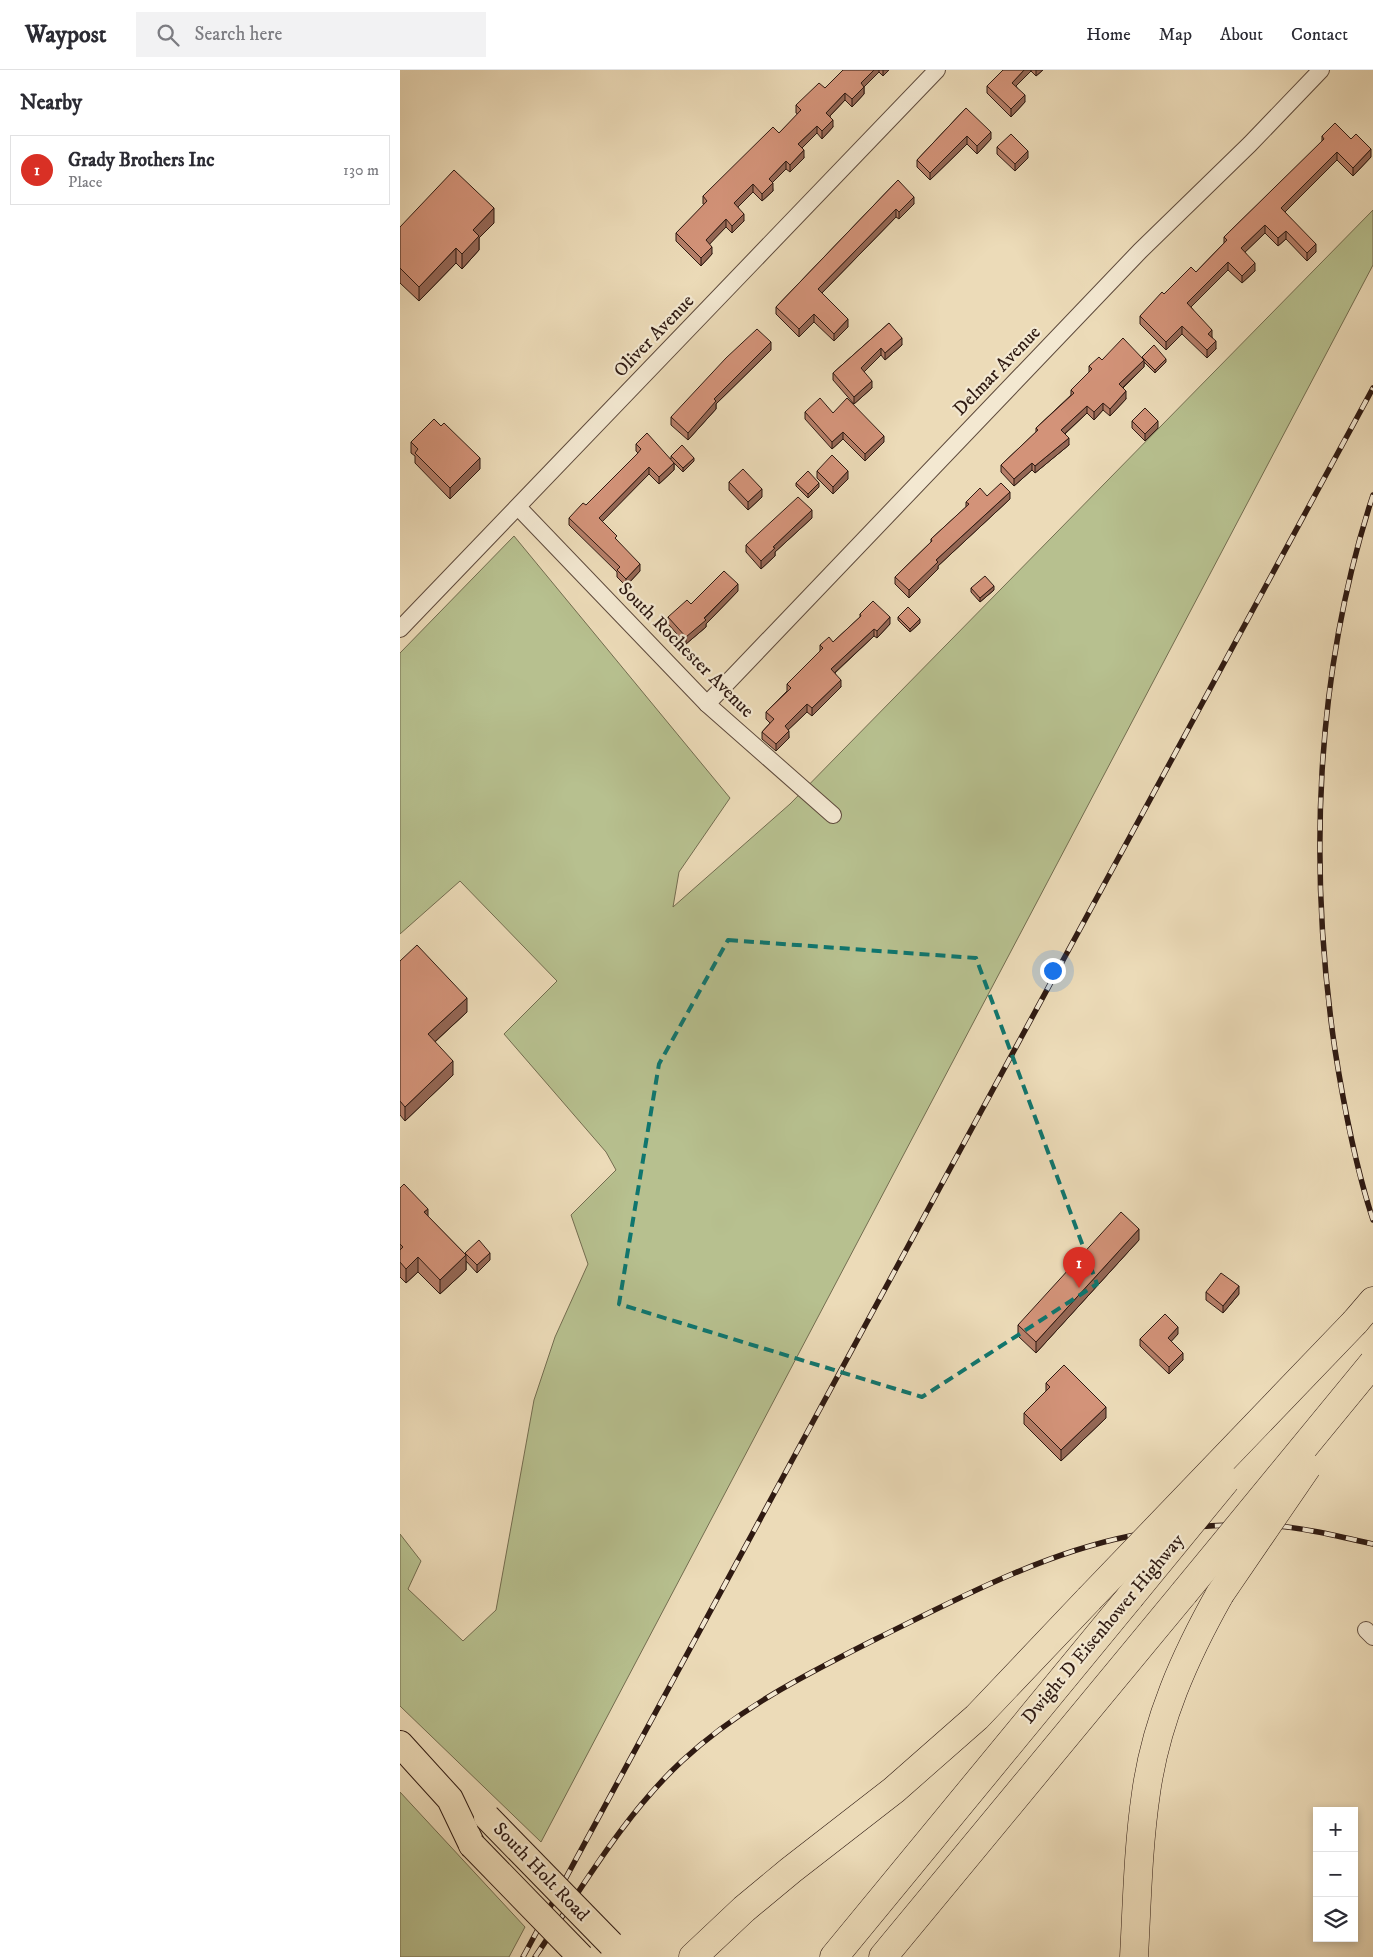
<!DOCTYPE html>
<html lang="en">
<head>
<meta charset="utf-8">
<style>
  body { margin:0; font-family:"IM FELL DW Pica",serif; background:#f2f2f3; color:#2b2b33 }
  .controls { position:absolute; right:15px; bottom:15px; display:grid; overflow:hidden; border-radius:0px; box-shadow:0 2px 8px #0003 }
  .controls button { width:45px; height:45px; display:grid; place-items:center; padding:0; border:0; border-bottom:1px solid #e1e1e2; background:#fff; color:#2b2b33; font:25px sans-serif }
  .you { position:absolute; left:652px; top:900px; width:18px; height:18px; margin:-12px; border:4px solid #fff; border-radius:50%; background:#1a73e8; box-shadow:0 0 0 8px #1a73e833 }
  .badge { display:grid; place-items:center; width:32px; height:32px; border-radius:50%; background:#d93025; color:#fff; font-size:16px; font-weight:700 }
  .pin { position:absolute; translate:-50% -41px; filter:drop-shadow(0 1px 2px #0008) }
  .pin::after { content:''; position:absolute; top:26px; width:18px; height:15px; background:inherit; clip-path:polygon(0 0,100% 0,50% 100%) }
  .list { margin:0; padding:0; list-style:none }
  h2 { display:flex; justify-content:space-between; align-items:center; height:65px; margin:0; padding:0 20px; font-size:21px }
  h2 small { font-size:16px; font-weight:400; color:#7c7c81 }
  .list li { display:grid; grid-template-columns:32px 1fr auto; gap:15px; align-items:center; box-sizing:border-box; height:70px; margin:0 10px 10px; padding:0 10px; border:1px solid #e1e1e2; border-radius:0px }
  .list b { display:block; font-size:19px; white-space:nowrap }
  .list p { margin:0; font-size:16px; white-space:nowrap; color:#7c7c81 }
  .list em { font-size:16px; font-style:normal; color:#7c7c81 }
  .icon { flex:none; width:28px; height:28px; fill:none; stroke:currentColor; stroke-width:2; stroke-linecap:round; stroke-linejoin:round }
  .map { position:relative; flex:none; width:973px; height:1887px; overflow:hidden }
  header { display:flex; align-items:center; gap:30px; box-sizing:border-box; height:70px; padding:0 25px; background:#fff; border-bottom:1px solid #e1e1e2 }
  header strong { font-size:24px }
  nav { display:flex; gap:28px; margin-inline-start:auto; font-size:18px }
  .search { width:350px; height:45px; background:#f2f2f3; display:flex; align-items:center; gap:12px; box-sizing:border-box; padding:0 18px; border-radius:0px; color:#7c7c81; font-size:19px }
  main { display:flex }
  aside { flex:1; background:#fff }
  .map>svg:first-child { display:block }
  .green { fill:#b7c08f; stroke:#736d50 }
  .lines { fill:none; stroke-linecap:round; stroke-linejoin:round }
  .minor-casing { stroke:#5e4a3c; stroke-width:18 }
  .primary-casing { stroke:#2f1a12; stroke-width:28 }
  .motorway-casing { stroke:#2f1a12; stroke-width:29 }
  .minor { stroke:#f3e8d1; stroke-width:16 }
  .primary { stroke:#ecdbb8; stroke-width:26 }
  .motorway { stroke:#ecdbb8; stroke-width:28 }
  .rail-casing { stroke:#2f1a12; stroke-width:5.5 }
  .rail { stroke:#f3e8d1; stroke-width:4; stroke-dasharray:11; stroke-linecap:butt }
  .primary-bridge-casing { stroke:#2f1a12; stroke-width:28; stroke-linecap:butt }
  .motorway-bridge-casing { stroke:#2f1a12; stroke-width:29; stroke-linecap:butt }
  .primary-bridge { stroke:#ecdbb8; stroke-width:26 }
  .motorway-bridge { stroke:#ecdbb8; stroke-width:28 }
  .wall { fill:#b57e68; stroke:#2f1a12 }
  .shaded-wall { fill:#946755; stroke:#2f1a12 }
  .building { fill:#d39379; stroke:#2f1a12 }
  .marked { fill:none; stroke:#0f766e; stroke-width:4; stroke-dasharray:10 6; stroke-linejoin:round }
  .labels { text-anchor:middle; dominant-baseline:central; stroke-width:4.5; stroke-linejoin:round; paint-order:stroke }
  .street-label { font-size:19px; fill:#2f1a12; stroke:#f3e8d1 }
</style>
</head>
<body>
<header>
<strong>Waypost</strong>
<div class="search"><svg class="icon" aria-label="search" viewBox="0 0 24 24"><circle cx="10" cy="10" r="6"/><path d="M15 15l6 6"/></svg>Search here</div>
<nav><a>Home</a><a>Map</a><a>About</a><a>Contact</a></nav>
</header>
<main>
<aside>
<h2>Nearby<small></small></h2>
<ul class="list">
<li><span class="badge">1</span><div><b>Grady Brothers Inc</b><p>Place</p></div><em>130 m</em></li>
</ul>
</aside>
<div class="map">
<svg width="973" height="1887" viewBox="0 0 973 1887">
  <rect width="100%" height="100%" fill="#ecdbb8"/>
  <filter id="stains"><feTurbulence type="fractalNoise" baseFrequency=".004" numOctaves="4"/><feColorMatrix values="0 0 0 0 .2 0 0 0 0 .09 0 0 0 0 .02 0 0 0 .5 -.17"/></filter>
  <radialGradient id="worn" r=".72"><stop offset=".6" stop-color="#630" stop-opacity="0"/><stop offset="1" stop-color="#630" stop-opacity=".3"/></radialGradient>
  <g class="green">
    <polygon points="973,140 973,195 141,1772 0,1636 0,1464 21,1491 8,1519 63,1571 96,1540 134,1330 155,1267 188,1194 171,1145 216,1100 206,1082 104,964 157,911 60,811 0,864 0,583 114,466 330,728 279,802 273,837 390,734"/>
    <polygon points="0,1722 125,1857 109,1887 0,1887"/>
  </g>
  <g class="lines">
    <defs>
      <g id="minor">
        <polyline points="118,437 307,634 433,745"/>
        <polyline points="0,559 537,0"/>
        <polyline points="307,634 740,181 850,74 921,0"/>
        <polyline points="966,1560 973,1567"/>
      </g>
      <polyline id="primary" points="0,1674 50,1729 72,1775"/>
      <g id="motorway">
        <polyline points="955,1252 973,1231"/>
        <polyline points="293,1887 344,1839 391,1800 494,1720 577,1647 689,1529"/>
        <polyline points="434,1887 730,1527"/>
        <polyline points="483,1887 784,1523"/>
        <path d="M734,1887C737,1832 738,1777 746,1723C756,1651 785,1586 820,1524"/>
      </g>
    </defs>
    <use href="#minor" class="minor-casing"/>
    <use href="#primary" class="primary-casing"/>
    <use href="#motorway" class="motorway-casing"/>
    <use href="#minor" class="minor"/>
    <use href="#primary" class="primary"/>
    <use href="#motorway" class="motorway"/>
    <defs>
      <g id="rail">
        <path d="M973,425C915,603 908,796 935,980C944,1037 955,1095 973,1150"/>
        <polyline points="123,1887 973,318"/>
        <path d="M135,1887C181,1820 222,1747 282,1691C339,1638 407,1604 476,1569C557,1529 641,1484 730,1466C774,1457 820,1454 865,1455C901,1457 938,1466 973,1474"/>
      </g>
    </defs>
    <use href="#rail" class="rail-casing"/>
    <use href="#rail" class="rail"/>
    <defs>
      <g id="primary-bridge">
        <polyline points="87,1747 211,1874"/>
        <polyline points="72,1775 181,1887"/>
      </g>
      <g id="motorway-bridge">
        <polyline points="784,1523 973,1293"/>
        <polyline points="820,1524 907,1397"/>
        <polyline points="730,1527 826,1410"/>
        <polyline points="689,1529 955,1252"/>
      </g>
    </defs>
    <use href="#primary-bridge" class="primary-bridge-casing"/>
    <use href="#motorway-bridge" class="motorway-bridge-casing"/>
    <use href="#primary-bridge" class="primary-bridge"/>
    <use href="#motorway-bridge" class="motorway-bridge"/>
  </g>
  <g class="wall">
    <polygon points="443,0 489,0 483,6 479,2 464,17 464,24 452,37 445,30 430,46 433,57 422,69 417,63 402,78 404,88 390,102 386,99 372,113 373,121 362,131 353,122 338,137 344,151 332,163 326,157 309,174 312,184 301,196 276,171 276,163 304,135 303,134 303,126 379,63 398,44 396,43 396,35 425,18"/>
    <polygon points="603,0 643,0 636,6 631,1 616,16 625,32 611,47 587,23 587,16"/>
    <polygon points="566,38 591,69 577,84 567,74 530,110 517,97 517,90"/>
    <polygon points="922,66 951,69 971,87 953,106 937,90 885,142 916,182 907,191 886,169 878,176 865,163 845,182 855,201 842,213 828,200 791,237 812,267 816,279 807,288 782,264 766,280 740,254 740,246 764,224 796,202 824,173 824,167 922,72"/>
    <polygon points="597,77 628,88 615,101 597,84"/>
    <polygon points="498,110 514,134 499,149 496,147 422,223 448,257 434,271 414,252 399,267 376,244 376,237"/>
    <polygon points="94,153 79,168 79,180 62,199 56,193 19,231 0,213 0,157"/>
    <polygon points="489,253 502,275 485,290 481,285 464,302 472,318 454,334 433,310 433,303"/>
    <polygon points="371,280 316,334 316,339 288,370 271,355 271,347"/>
    <polygon points="742,287 766,292 755,303 744,292 744,297 723,318 726,329 710,346 703,340 694,350 687,343 665,364 669,375 635,403 632,400 614,416 601,402 601,395 636,362 636,358 671,325 671,320 689,302 689,296 702,290 742,288"/>
    <polygon points="405,342 433,343 484,372 465,391 443,369 432,379 405,349"/>
    <polygon points="732,351 758,358 745,371 732,358"/>
    <polygon points="11,372 80,399 50,429 15,393 15,386 11,383"/>
    <polygon points="236,374 271,389 271,386 294,391 283,402 274,393 274,400 259,414 249,404 202,451 240,501 226,516 217,507 217,502 169,455 169,448 186,435 238,383 236,381"/>
    <polygon points="417,401 448,409 433,424 417,408"/>
    <polygon points="329,412 362,427 348,440 329,420"/>
    <polygon points="396,413 419,417 408,428 396,416"/>
    <polygon points="587,426 610,429 538,496 538,499 509,528 495,514 495,507 531,472 531,469 566,437 566,432"/>
    <polygon points="412,448 375,482 375,486 361,499 346,482 346,475"/>
    <polygon points="571,518 594,520 580,532 571,522"/>
    <polygon points="338,521 306,554 306,557 286,574 268,554 268,547"/>
    <polygon points="460,544 490,554 477,568 474,566 435,603 441,617 412,646 407,642 388,660 389,668 376,681 362,669 362,662 370,653 366,649 366,642 387,621 387,614 420,581 420,575 433,572 460,547"/>
    <polygon points="498,547 520,553 510,562 498,550"/>
    <polygon points="0,891 67,942 35,972 53,1005 5,1051 0,1045"/>
    <polygon points="0,1118 65,1184 65,1183 90,1190 77,1203 66,1191 66,1200 40,1224 18,1202 6,1213 0,1207"/>
    <polygon points="739,1170 636,1283 618,1266 618,1255"/>
    <polygon points="806,1222 839,1224 823,1243 806,1230"/>
    <polygon points="778,1264 771,1271 783,1290 769,1304 740,1276 740,1269"/>
    <polygon points="646,1313 706,1348 661,1391 624,1354 624,1343 646,1321"/>
  </g>
  <g class="shaded-wall">
    <polygon points="474,0 479,0 479,2 464,17 464,24 452,37 452,29 461,13"/>
    <polygon points="483,0 489,0 483,6"/>
    <polygon points="624,0 631,0 631,1 612,20 612,13"/>
    <polygon points="636,0 643,0 636,6"/>
    <polygon points="445,23 445,30 426,50 426,43"/>
    <polygon points="625,25 625,32 611,47 611,39"/>
    <polygon points="433,50 433,57 422,69 422,61"/>
    <polygon points="417,56 417,63 398,82 398,74"/>
    <polygon points="591,62 591,69 577,84 577,76"/>
    <polygon points="567,66 567,74 530,110 530,103"/>
    <polygon points="971,79 971,87 953,106 953,98"/>
    <polygon points="404,80 404,88 390,102 390,95"/>
    <polygon points="628,81 628,88 615,101 615,94"/>
    <polygon points="937,82 937,90 881,146 881,138"/>
    <polygon points="386,91 386,99 369,116 369,109"/>
    <polygon points="373,113 373,121 362,131 362,124"/>
    <polygon points="353,114 353,122 334,141 334,133"/>
    <polygon points="514,127 514,134 499,149 499,142"/>
    <polygon points="94,138 94,153 79,168 79,180 62,199 62,184 73,160"/>
    <polygon points="496,139 496,147 418,227 418,219"/>
    <polygon points="344,144 344,151 332,163 332,156"/>
    <polygon points="326,149 326,157 306,178 306,170"/>
    <polygon points="865,155 865,163 841,186 841,178"/>
    <polygon points="886,161 886,169 878,176 878,168"/>
    <polygon points="916,174 916,182 907,191 907,183"/>
    <polygon points="312,177 312,184 301,196 301,188"/>
    <polygon points="56,178 56,193 19,231 19,217"/>
    <polygon points="828,192 828,200 787,241 787,233"/>
    <polygon points="855,193 855,201 842,213 842,206"/>
    <polygon points="414,244 414,252 399,267 399,259"/>
    <polygon points="448,249 448,257 434,271 434,264"/>
    <polygon points="782,256 782,264 766,280 766,272"/>
    <polygon points="812,260 812,268 808,264"/>
    <polygon points="502,268 502,275 485,290 485,283"/>
    <polygon points="816,271 816,279 807,288 807,280"/>
    <polygon points="371,272 371,280 316,334 316,339 288,370 288,363 314,329"/>
    <polygon points="481,278 481,285 461,305 461,298"/>
    <polygon points="766,289 766,292 755,303 755,300"/>
    <polygon points="744,290 744,297 719,321 719,314"/>
    <polygon points="472,311 472,318 454,334 454,327"/>
    <polygon points="726,321 726,329 710,346 710,339"/>
    <polygon points="703,333 703,340 694,350 694,342"/>
    <polygon points="687,336 687,343 661,367 661,360"/>
    <polygon points="758,351 758,358 745,371 745,364"/>
    <polygon points="443,362 443,369 432,379 432,372"/>
    <polygon points="484,366 484,372 465,391 465,384"/>
    <polygon points="669,368 669,375 635,403 635,396"/>
    <polygon points="80,388 80,399 50,429 50,418"/>
    <polygon points="294,388 294,391 283,402 283,398"/>
    <polygon points="274,393 274,400 259,414 259,407"/>
    <polygon points="632,393 632,400 614,416 614,409"/>
    <polygon points="249,397 249,404 199,455 199,448"/>
    <polygon points="448,401 448,409 433,424 433,417"/>
    <polygon points="419,413 419,417 408,428 408,424"/>
    <polygon points="362,419 362,427 348,440 348,432"/>
    <polygon points="610,422 610,429 538,496 538,499 509,528 509,520 536,490"/>
    <polygon points="412,440 412,448 375,482 375,486 361,499 361,491 373,477"/>
    <polygon points="240,494 240,501 226,516 226,509"/>
    <polygon points="338,514 338,521 306,554 306,557 286,574 286,567"/>
    <polygon points="594,516 594,520 580,532 580,528"/>
    <polygon points="490,547 490,554 477,568 477,561"/>
    <polygon points="520,549 520,553 510,562 510,559"/>
    <polygon points="474,559 474,566 431,606 431,599"/>
    <polygon points="441,610 441,617 412,646 412,638"/>
    <polygon points="407,634 407,642 385,663 385,656"/>
    <polygon points="389,661 389,668 376,681 376,674"/>
    <polygon points="67,928 67,942 28,978 28,964"/>
    <polygon points="53,991 53,1005 5,1051 5,1037"/>
    <polygon points="28,1139 28,1153 24,1142"/>
    <polygon points="739,1159 739,1170 636,1283 636,1272"/>
    <polygon points="90,1183 90,1190 77,1203 77,1195"/>
    <polygon points="66,1185 66,1200 40,1224 40,1210"/>
    <polygon points="18,1187 18,1202 6,1213 6,1199"/>
    <polygon points="839,1216 839,1224 823,1243 823,1236"/>
    <polygon points="778,1257 778,1264 768,1275 768,1268"/>
    <polygon points="783,1283 783,1290 769,1304 769,1297"/>
    <polygon points="706,1337 706,1348 661,1391 661,1380"/>
  </g>
  <g class="building">
    <polygon points="443,0 474,0 461,13 464,17 452,29 445,23 426,43 433,50 422,61 417,56 398,74 404,80 390,95 386,91 369,109 373,113 362,124 353,114 334,133 344,144 332,156 326,149 306,170 312,177 301,188 276,163 307,131 303,126 373,57 379,63 401,40 396,35 419,13 425,18"/>
    <polygon points="603,0 624,0 612,13 625,25 611,39 587,16"/>
    <polygon points="566,38 591,62 577,76 567,66 530,103 517,90"/>
    <polygon points="935,53 951,69 956,64 971,79 953,98 937,82 881,138 916,174 907,183 886,161 878,168 865,155 841,178 855,193 842,206 828,192 787,233 812,260 808,264 816,271 807,280 782,256 766,272 740,246 762,222 764,224 791,197 796,202 827,170 824,167 924,69 922,66"/>
    <polygon points="611,64 628,81 615,94 597,77"/>
    <polygon points="54,100 94,138 73,160 79,166 62,184 56,178 19,217 0,198 0,157"/>
    <polygon points="498,110 514,127 499,142 496,139 418,219 448,249 434,264 414,244 399,259 376,237"/>
    <polygon points="489,253 502,268 485,283 481,278 461,298 472,311 454,327 433,303"/>
    <polygon points="357,259 371,272 314,329 316,331 288,363 271,347 326,288"/>
    <polygon points="723,268 744,290 719,314 726,321 710,339 703,333 694,342 687,336 661,360 669,368 635,396 632,393 614,409 601,395 638,360 636,358 674,323 671,320 692,299 689,296 699,287 702,290"/>
    <polygon points="754,275 766,289 755,300 742,287"/>
    <polygon points="420,328 433,343 447,328 484,366 465,384 443,362 432,372 405,342"/>
    <polygon points="745,338 758,351 745,364 732,351"/>
    <polygon points="34,349 41,356 44,353 80,388 50,418 15,383 18,379 11,372"/>
    <polygon points="247,363 274,393 259,407 249,397 199,448 217,466 215,468 240,494 226,509 217,500 220,497 169,448 183,433 186,435 237,384 241,379 236,374"/>
    <polygon points="282,375 294,388 283,398 271,386"/>
    <polygon points="432,385 448,401 433,417 417,401"/>
    <polygon points="343,399 362,419 348,432 329,412"/>
    <polygon points="408,401 419,413 408,424 396,413"/>
    <polygon points="601,413 610,422 536,490 538,492 509,520 495,507 532,471 531,469 569,434 566,432 580,418 587,426"/>
    <polygon points="398,427 412,440 373,477 375,478 361,491 346,475"/>
    <polygon points="324,501 338,514 304,548 306,550 286,567 268,547 287,530 291,534"/>
    <polygon points="585,506 594,516 580,528 571,518"/>
    <polygon points="473,531 490,547 477,561 474,559 431,599 441,610 412,638 407,634 385,656 389,661 376,674 362,662 374,649 366,642 391,618 387,614 423,578 420,575 429,567 433,572 461,546 460,544"/>
    <polygon points="508,537 520,549 510,559 498,547"/>
    <polygon points="17,875 67,928 28,964 53,991 5,1037 0,1031 0,891"/>
    <polygon points="4,1114 28,1139 24,1142 66,1185 40,1210 18,1187 6,1199 0,1192 0,1180 3,1177 0,1174 0,1118"/>
    <polygon points="721,1142 739,1159 636,1272 618,1255"/>
    <polygon points="79,1170 90,1183 77,1195 65,1183"/>
    <polygon points="821,1203 839,1216 823,1236 806,1222"/>
    <polygon points="765,1244 778,1257 768,1268 783,1283 769,1297 740,1269"/>
    <polygon points="664,1295 706,1337 661,1380 624,1343 650,1317 646,1313"/>
  </g>
  <path class="marked" d="M328,870L576,888L697,1214L522,1327L219,1234L259,994Z"/>
  <g class="labels">
    <g class="street-label">
      <text transform="translate(254 266) rotate(-46)">Oliver Avenue</text>
      <text transform="translate(597 301) rotate(-46)">Delmar Avenue</text>
      <text transform="translate(286 580) rotate(45)">South Rochester Avenue</text>
      <text transform="translate(703 1559) rotate(-50)">Dwight D Eisenhower Highway</text>
      <text transform="translate(141 1802) rotate(46)">South Holt Road</text>
    </g>
  </g>
  <rect width="100%" height="100%" filter="url(#stains)"/>
  <rect width="100%" height="100%" fill="url(#worn)"/>
</svg>
<div class="controls">
<button>+</button>
<button>−</button>
<button><svg class="icon" aria-label="layers" viewBox="0 0 24 24"><path d="M12 4l9 5-9 5-9-5zM3 14l9 5 9-5"/></svg></button>
</div>
<div class="you"></div>
<div class="pin badge" style="left:679px;top:1218px">1</div>
</div>
</main>
</body>
</html>
